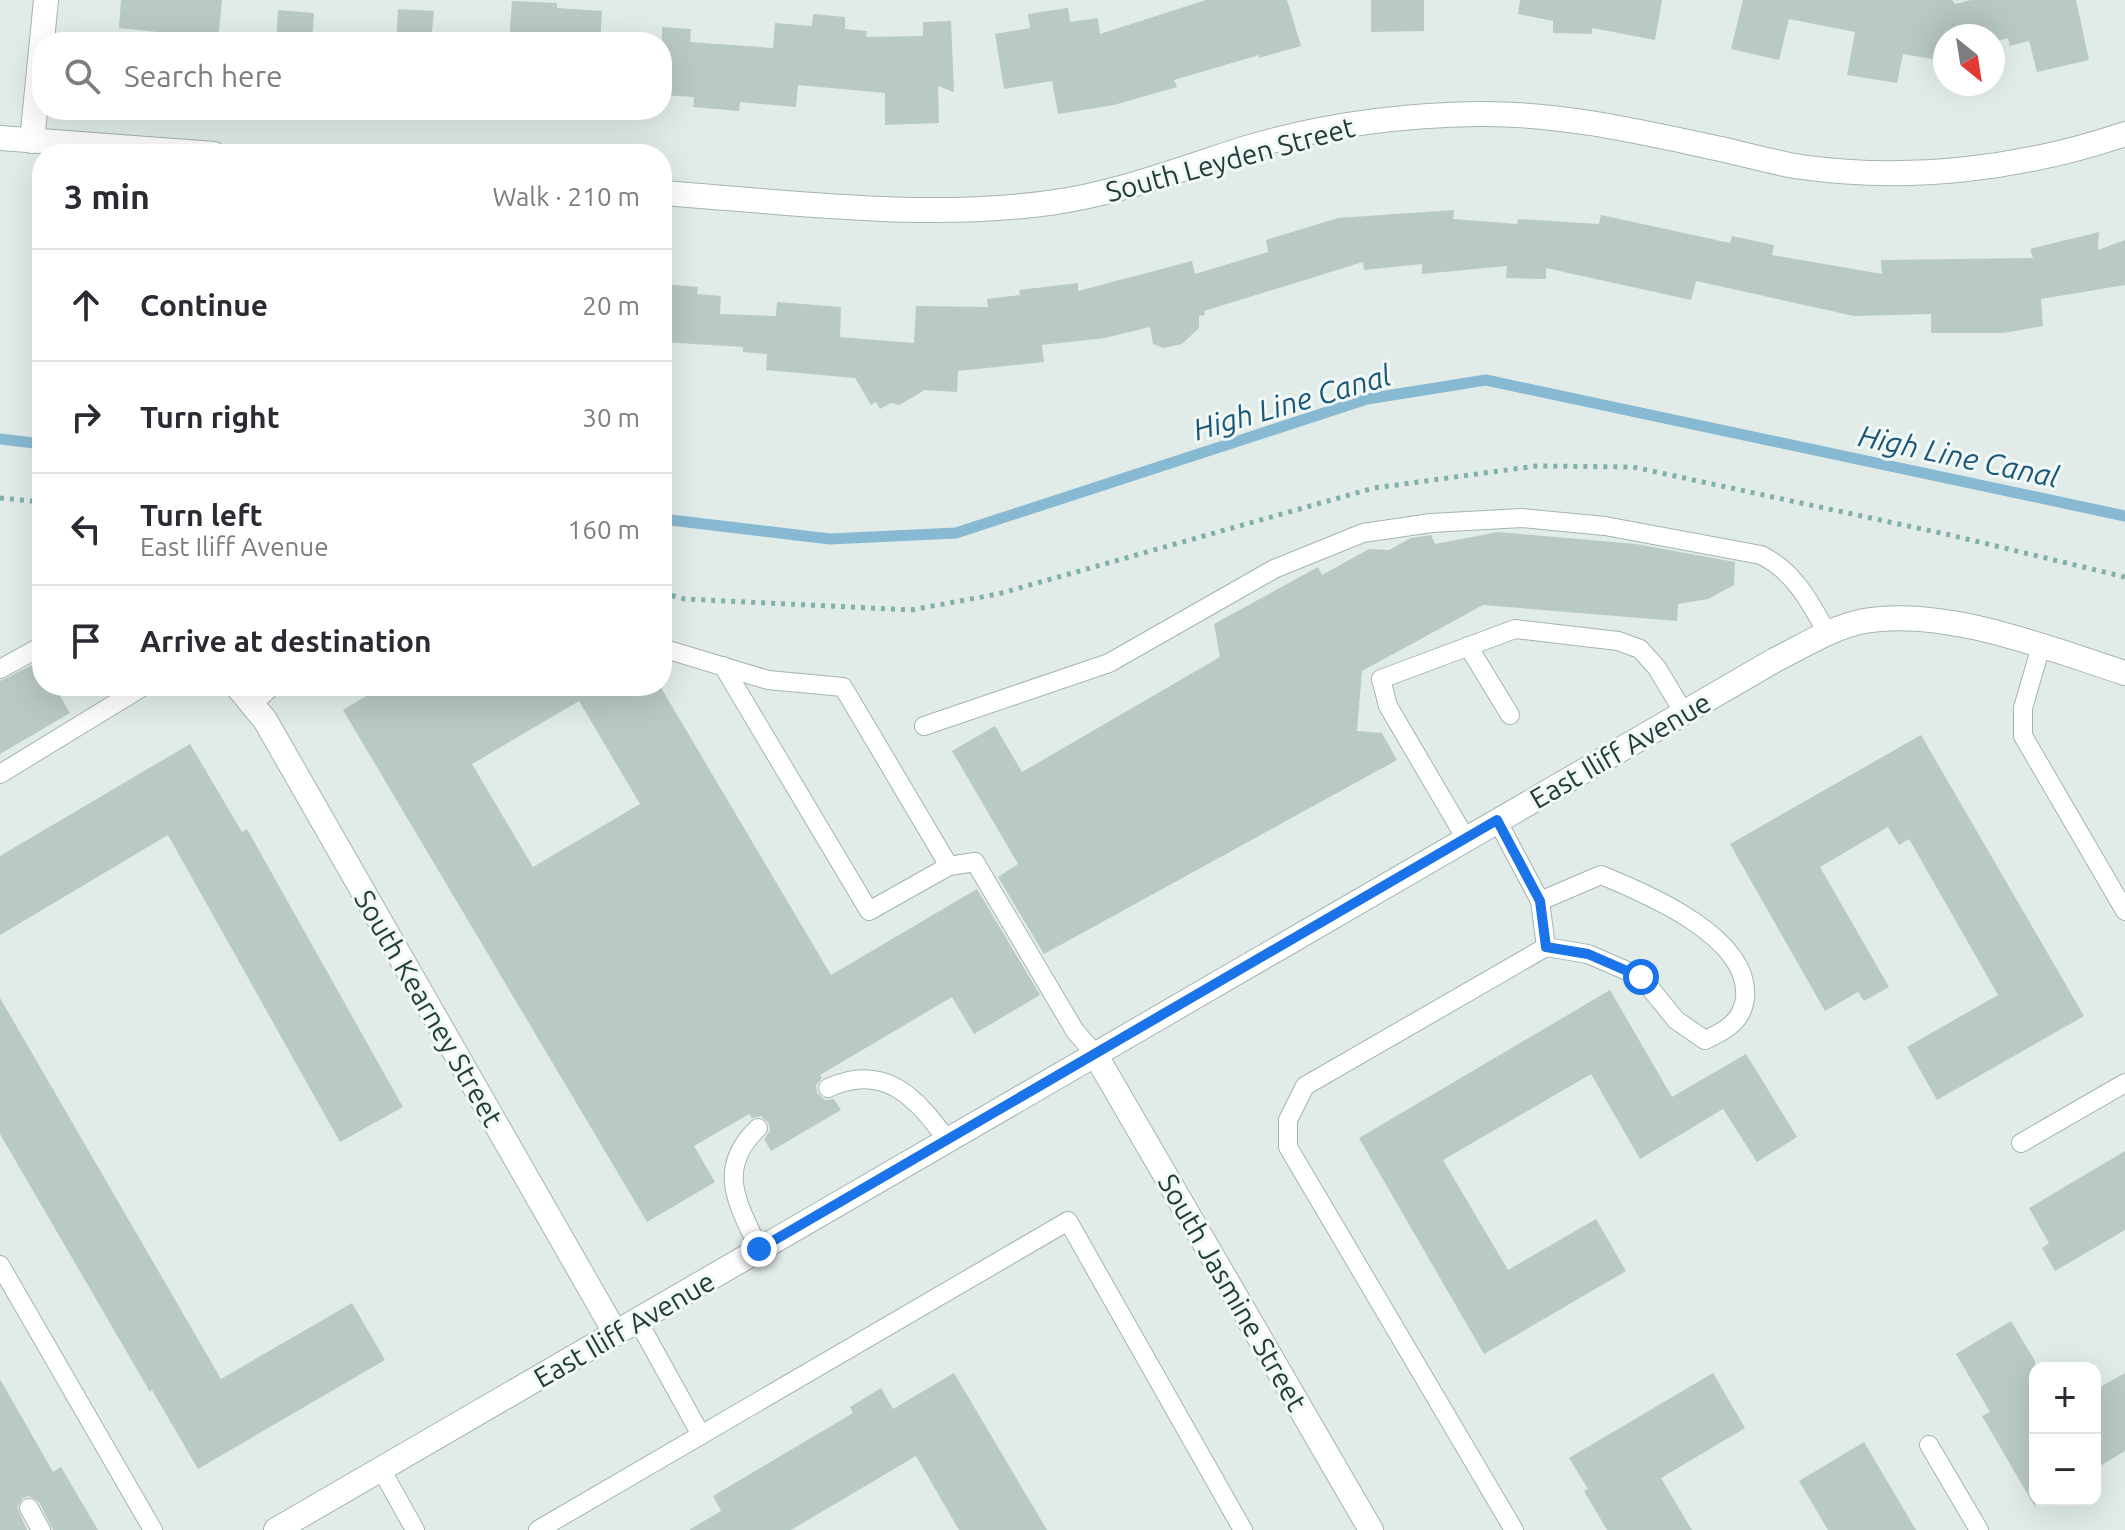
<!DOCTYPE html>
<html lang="en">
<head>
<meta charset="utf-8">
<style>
  body { margin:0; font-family:Ubuntu,sans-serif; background:#f7f7f7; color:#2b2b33 }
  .controls { position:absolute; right:24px; bottom:24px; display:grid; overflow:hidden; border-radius:16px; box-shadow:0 8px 32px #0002 }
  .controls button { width:72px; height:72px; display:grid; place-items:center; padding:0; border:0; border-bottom:2px solid #e1e1e2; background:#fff; color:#2b2b33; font:40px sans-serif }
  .compass { position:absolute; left:1933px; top:24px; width:72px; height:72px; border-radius:50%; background:#fff; box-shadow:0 8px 32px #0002; rotate:150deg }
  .stop { position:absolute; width:24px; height:24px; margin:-18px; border:6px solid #1a73e8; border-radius:50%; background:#fff }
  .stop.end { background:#1a73e8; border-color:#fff; box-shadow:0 2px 8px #0008 }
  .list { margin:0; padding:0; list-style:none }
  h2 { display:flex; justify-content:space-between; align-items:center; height:104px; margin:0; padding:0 32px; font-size:34px }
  h2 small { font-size:26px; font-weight:400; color:#7c7c81 }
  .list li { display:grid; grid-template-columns:52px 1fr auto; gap:24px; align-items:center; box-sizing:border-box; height:112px; padding:0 32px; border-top:2px solid #e1e1e2 }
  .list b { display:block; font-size:30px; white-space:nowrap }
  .list p { margin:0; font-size:26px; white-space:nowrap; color:#7c7c81 }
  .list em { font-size:26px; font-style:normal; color:#7c7c81 }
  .icon { flex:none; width:44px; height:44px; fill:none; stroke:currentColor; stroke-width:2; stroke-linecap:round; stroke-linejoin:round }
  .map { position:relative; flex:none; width:2125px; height:1530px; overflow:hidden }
  .search { position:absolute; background:#fff; box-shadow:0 8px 32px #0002; left:32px; top:32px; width:640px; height:88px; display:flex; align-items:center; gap:20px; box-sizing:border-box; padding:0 28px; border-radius:32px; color:#7c7c81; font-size:30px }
  .panel { position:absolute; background:#fff; box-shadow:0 8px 32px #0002; left:32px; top:144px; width:640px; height:552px; border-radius:32px }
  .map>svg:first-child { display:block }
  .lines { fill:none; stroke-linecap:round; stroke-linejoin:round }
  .stream { stroke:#88b9d2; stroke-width:11 }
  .building { fill:#b9c9c5; fill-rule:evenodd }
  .service-casing { stroke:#a4b4b1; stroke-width:20 }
  .minor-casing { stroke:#a4b4b1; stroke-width:26 }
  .tertiary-casing { stroke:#a4b4b1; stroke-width:26 }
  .path { stroke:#81b0aa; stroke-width:5; stroke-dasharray:4 6; stroke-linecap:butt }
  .service { stroke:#fff; stroke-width:18 }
  .minor { stroke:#fff; stroke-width:24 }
  .tertiary { stroke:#fff; stroke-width:24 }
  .route { stroke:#1a73e8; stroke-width:10 }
  .labels { text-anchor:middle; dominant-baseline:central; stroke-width:6; stroke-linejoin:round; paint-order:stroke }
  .street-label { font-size:28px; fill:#213d3a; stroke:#f1f8f6 }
  .water-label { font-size:30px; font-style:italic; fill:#1a5879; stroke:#f1f8f6 }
</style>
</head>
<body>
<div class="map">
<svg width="2125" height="1530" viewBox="0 0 2125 1530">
  <rect width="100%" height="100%" fill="#e1ece9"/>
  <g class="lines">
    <g class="stream">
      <polyline points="0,439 42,444"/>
      <polyline points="662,519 830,539 956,533 1367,399 1486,380 2125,516"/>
    </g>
  </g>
  <g class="building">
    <polygon points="121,0 222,0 218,42 167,42 167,33 119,28"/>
    <polygon points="1206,0 1287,0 1301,46 1259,58 1259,55 1174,80 1177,87 1114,105 1058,114 1052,81 1004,89 995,34 1030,28 1028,14 1068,8 1070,22 1098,18 1100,34"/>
    <polygon points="1371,0 1424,0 1424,31 1371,32"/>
    <polygon points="1520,0 1662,0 1655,40 1592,28 1592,34 1553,33 1553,21 1518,14"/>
    <polygon points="1743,0 1952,0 1955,4 1971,0 2076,0 2089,60 2037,72 2029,41 2010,46 2008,38 1993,42 1993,36 1945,36 1945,61 1903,54 1897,83 1847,75 1855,32 1789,19 1779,60 1731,49"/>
    <polygon points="512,1 557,3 557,8 602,11 600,42 509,42"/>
    <polygon points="398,9 434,11 431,42 396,42"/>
    <polygon points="278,10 314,13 312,42 276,42"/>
    <polygon points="813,14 845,17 845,29 867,31 866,37 923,36 923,22 951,21 954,92 938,86 939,123 885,125 885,93 798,85 796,107 740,102 739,111 693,107 694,97 662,95 662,27 691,29 690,42 773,48 775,23 812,26"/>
    <polygon points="1454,210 1453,219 1517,224 1518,219 1599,224 1601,215 1730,243 1732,236 1774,245 1772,255 1882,274 1881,260 2033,258 2030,249 2099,232 2098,250 2125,240 2125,285 2041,299 2043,326 2004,333 1931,333 1931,314 1854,316 1696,281 1691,300 1546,268 1546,279 1506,278 1507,266 1422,274 1422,264 1364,270 1363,262 1204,311 1205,315 1199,316 1199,328 1182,344 1164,348 1153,344 1150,327 1105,338 1042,345 1044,362 958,371 957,392 925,390 899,405 891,403 880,409 876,402 871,405 855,378 766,370 767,354 743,352 743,347 662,342 662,284 698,287 697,294 721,296 720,314 776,316 777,302 841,307 840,337 914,343 916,306 988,307 987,299 1020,295 1019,290 1078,283 1078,291 1192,261 1195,274 1268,252 1266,240 1338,218"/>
    <polygon points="1498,532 1636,544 1735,562 1734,585 1708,599 1678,604 1677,621 1483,605 1362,671 1357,731 1382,733 1397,760 1044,954 998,877 1018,864 952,751 995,726 1022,772 1220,657 1214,624 1318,567 1322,575 1369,549 1389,550 1411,538 1431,535 1435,544"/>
    <polygon points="42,660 42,686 54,686 70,713 0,754 0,681"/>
    <path d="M383,686H660L831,975L977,889L1040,995L974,1034L952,997L820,1075L822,1078L816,1085L817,1093L825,1100L834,1099L841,1110L771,1151L764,1139L770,1131L769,1123L761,1116L752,1118L749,1114L694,1146L715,1182L647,1222L343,710ZM579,701L640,804L533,867L472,764Z"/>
    <polygon points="1921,735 2084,1016 1937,1100 1907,1047 1998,995 1909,839 1899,845 1888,827 1820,867 1889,987 1864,1001 1858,992 1825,1011 1730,844"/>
    <polygon points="190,744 242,832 247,829 403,1107 340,1142 168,835 0,935 0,856"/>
    <polygon points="1610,990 1672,1097 1746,1054 1797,1137 1757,1162 1723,1109 1640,1159 1591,1074 1443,1160 1508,1270 1596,1219 1626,1271 1484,1354 1359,1138"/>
    <polygon points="0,998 221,1379 352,1303 385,1360 198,1469 152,1390 150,1392 0,1134"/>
    <polygon points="2125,1151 2125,1230 2055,1271 2042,1248 2049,1243 2029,1208"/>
    <polygon points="2011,1321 2035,1361 2035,1507 1982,1416 1990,1412 1956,1354"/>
    <polygon points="954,1373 1047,1530 959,1530 916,1456 791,1530 689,1530 721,1511 713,1496 853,1413 850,1407 881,1388 893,1409"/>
    <polygon points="1713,1373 1745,1428 1661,1478 1692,1530 1607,1530 1584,1491 1588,1489 1569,1458"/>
    <polygon points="2125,1373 2125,1451 2095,1469 2095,1390"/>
    <polygon points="0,1379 53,1472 61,1467 98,1530 53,1530 39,1502 29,1496 23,1498 17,1507 27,1530 0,1530"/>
    <polygon points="1864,1442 1916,1530 1828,1530 1799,1481"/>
  </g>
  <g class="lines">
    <defs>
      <g id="service">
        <polyline points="1468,646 1510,715"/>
        <polyline points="2041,646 2023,708 2023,736 2125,911"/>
        <polyline points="662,648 768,680 843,687 949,866 975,862 1075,1031 1095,1054"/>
        <polyline points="723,666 869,911 949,866"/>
        <polyline points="0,669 42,646"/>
        <polyline points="252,705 272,686"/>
        <path d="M924,726L1109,663L1274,569L1363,533L1431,523L1522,518L1605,526L1761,555C1794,571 1810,602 1827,633"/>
        <polyline points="0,774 144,686"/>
        <polyline points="1497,820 1540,901 1546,947 1305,1086 1288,1120 1288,1147 1514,1530"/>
        <polyline points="1466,839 1388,706 1381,679 1515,629 1618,641 1640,649 1657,668 1684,713"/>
        <path d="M1540,901L1601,875C1647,894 1751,937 1745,998C1742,1022 1725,1031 1705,1040L1676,1020L1641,977L1588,954L1546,947"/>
        <path d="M828,1088C884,1062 916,1097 947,1140"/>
        <path d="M758,1128C715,1169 738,1204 759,1249"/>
        <polyline points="2021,1143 2125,1083"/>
        <polyline points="0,1265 153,1530"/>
        <polyline points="638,1321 701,1435"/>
        <polyline points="1929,1445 1979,1530"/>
        <polyline points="381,1469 415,1530"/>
        <polyline points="29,1508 41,1530"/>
        <polyline points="538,1530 1068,1221 1243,1530"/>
      </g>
      <g id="minor">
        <polyline points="0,138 214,154"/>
        <polyline points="32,141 46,0"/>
        <path d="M662,193C790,202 921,220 1049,203C1116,194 1178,170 1243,149C1319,126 1399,115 1478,114C1561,113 1641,132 1721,149C1748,155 1774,163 1801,167C1910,182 2021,169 2125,134"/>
        <polyline points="237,686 265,720 616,1334"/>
      </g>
      <g id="tertiary">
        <polyline points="1095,1054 1371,1530"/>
        <path d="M276,1530L1775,660C1803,646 1833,627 1864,621C1946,607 2047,648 2125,673"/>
      </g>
    </defs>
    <use href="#service" class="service-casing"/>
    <use href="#minor" class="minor-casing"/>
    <use href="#tertiary" class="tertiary-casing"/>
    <g class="path">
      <polyline points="0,498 42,502"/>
      <polyline points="662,593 685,599 911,610 998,594 1374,488 1536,466 1633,467 1950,535 2125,577"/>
    </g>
    <use href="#service" class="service"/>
    <use href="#minor" class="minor"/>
    <use href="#tertiary" class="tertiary"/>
  </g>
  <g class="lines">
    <polyline class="route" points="759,1249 1497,820 1540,901 1546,947 1588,954 1641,977"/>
  </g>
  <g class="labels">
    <g class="street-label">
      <text transform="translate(1230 159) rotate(-15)">South Leyden Street</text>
      <text transform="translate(1620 750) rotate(-30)">East Iliff Avenue</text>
      <text transform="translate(429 1008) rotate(60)">South Kearney Street</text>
      <text transform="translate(1233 1292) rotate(60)">South Jasmine Street</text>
      <text transform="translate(624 1329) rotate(-30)">East Iliff Avenue</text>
    </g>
    <g class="water-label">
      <text transform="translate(1292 402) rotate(-16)">High Line Canal</text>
      <text transform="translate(1959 456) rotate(12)">High Line Canal</text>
    </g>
  </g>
</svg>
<div class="controls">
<button>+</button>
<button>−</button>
</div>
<svg class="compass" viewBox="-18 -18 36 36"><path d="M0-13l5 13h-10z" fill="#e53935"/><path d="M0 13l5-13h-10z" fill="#7c7c81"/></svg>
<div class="stop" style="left:1641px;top:977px"></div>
<div class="stop end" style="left:759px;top:1249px"></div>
<div class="search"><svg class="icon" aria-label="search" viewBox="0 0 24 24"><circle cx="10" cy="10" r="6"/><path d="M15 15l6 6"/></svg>Search here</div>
<section class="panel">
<h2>3 min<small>Walk · 210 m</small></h2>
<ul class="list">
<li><svg class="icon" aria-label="ahead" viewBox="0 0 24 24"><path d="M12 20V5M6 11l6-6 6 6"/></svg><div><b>Continue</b></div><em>20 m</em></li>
<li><svg class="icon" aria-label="right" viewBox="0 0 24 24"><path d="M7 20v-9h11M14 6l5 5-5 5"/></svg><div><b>Turn right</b></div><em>30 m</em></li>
<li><svg class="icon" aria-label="left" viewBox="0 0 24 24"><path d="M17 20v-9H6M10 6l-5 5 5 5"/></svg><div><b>Turn left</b><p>East Iliff Avenue</p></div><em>160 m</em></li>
<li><svg class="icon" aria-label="arrive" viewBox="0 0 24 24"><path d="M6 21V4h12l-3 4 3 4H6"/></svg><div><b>Arrive at destination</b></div></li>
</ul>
</section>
</div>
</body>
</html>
